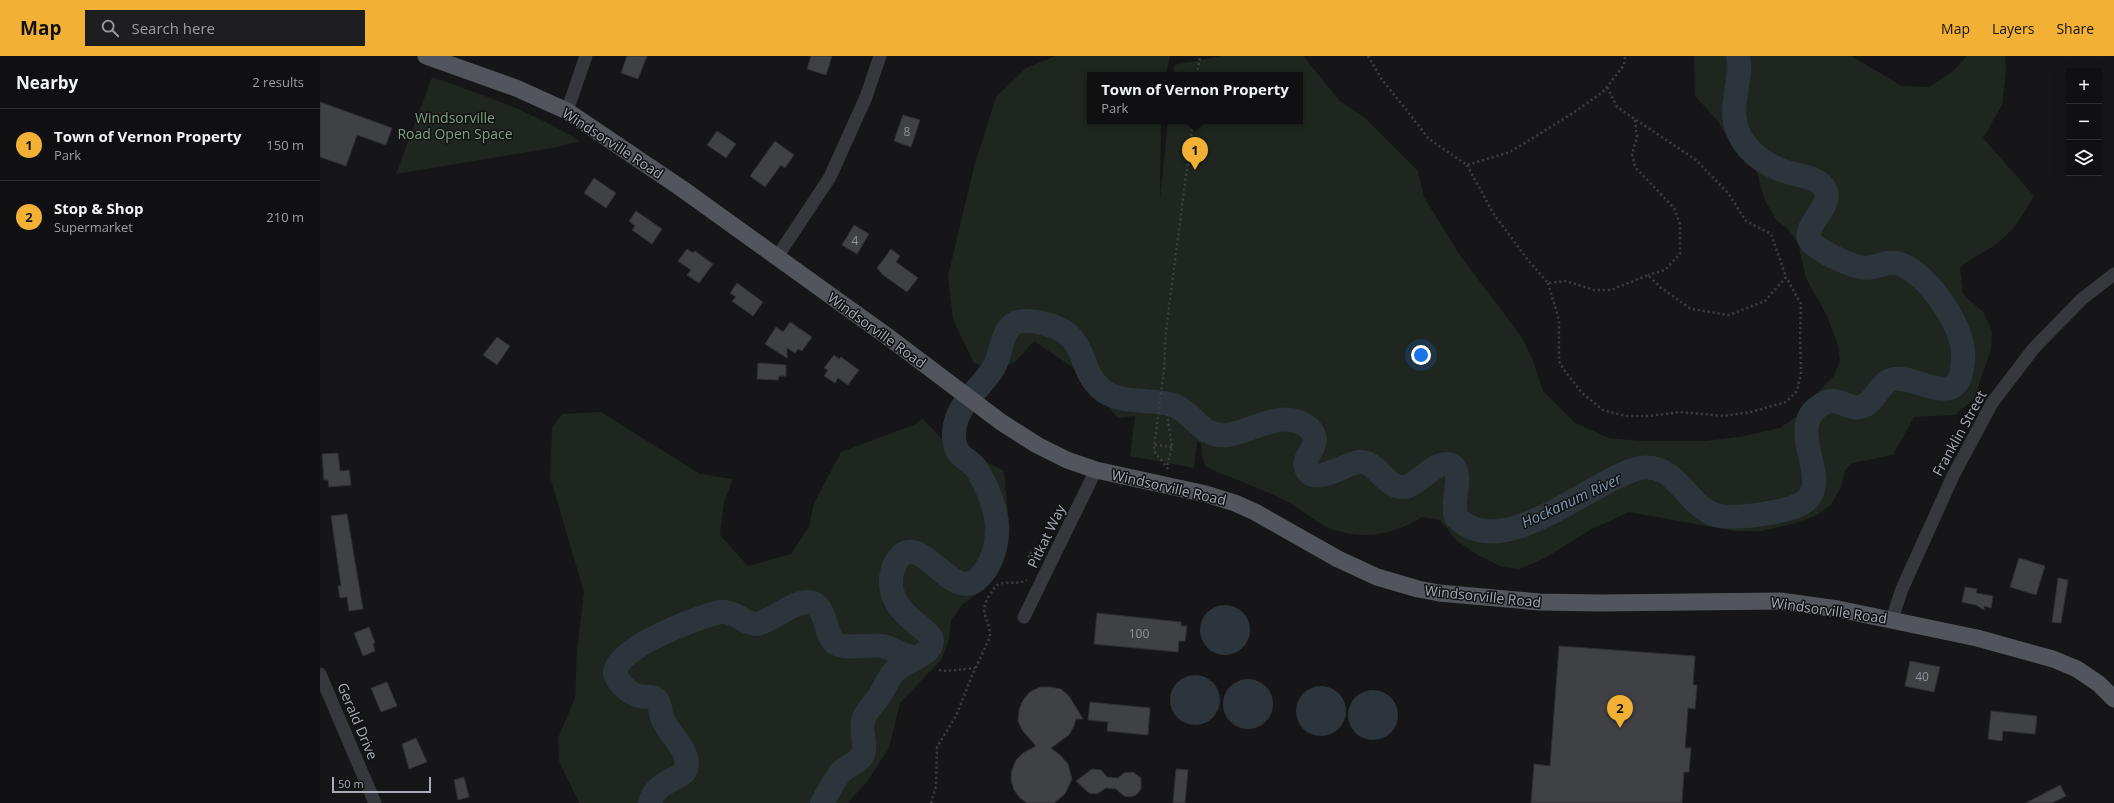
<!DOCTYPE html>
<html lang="en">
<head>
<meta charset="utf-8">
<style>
  body { margin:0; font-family:"Open Sans",sans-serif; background:#1e1e20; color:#f1f3f6 }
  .controls { position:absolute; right:12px; top:12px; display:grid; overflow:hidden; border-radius:0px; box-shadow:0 4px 16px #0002 }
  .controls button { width:36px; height:36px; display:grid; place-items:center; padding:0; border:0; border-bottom:1px solid #303032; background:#101012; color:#f1f3f6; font:20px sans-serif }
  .scale { position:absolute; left:12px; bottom:10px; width:99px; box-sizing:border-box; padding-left:4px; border:2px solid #a8adb8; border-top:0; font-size:11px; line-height:14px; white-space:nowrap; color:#a8adb8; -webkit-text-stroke:3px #111113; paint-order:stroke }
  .you { position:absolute; left:1101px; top:299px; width:14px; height:14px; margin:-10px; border:3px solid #fff; border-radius:50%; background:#1a73e8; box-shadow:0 0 0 6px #1a73e833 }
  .badge { display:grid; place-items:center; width:26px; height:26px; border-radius:50%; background:#f2b134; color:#111; font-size:13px; font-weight:700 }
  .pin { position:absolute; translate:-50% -33px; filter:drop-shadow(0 1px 2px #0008) }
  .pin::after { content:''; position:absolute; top:21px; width:14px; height:12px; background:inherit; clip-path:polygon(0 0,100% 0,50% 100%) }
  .popup { position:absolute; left:767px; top:16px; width:216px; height:52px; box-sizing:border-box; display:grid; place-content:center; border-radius:0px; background:#101012; filter:drop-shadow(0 1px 3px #0005); font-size:13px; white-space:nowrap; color:#9c9d9f }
  .popup b { font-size:15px; color:#f1f3f6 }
  .popup::after { content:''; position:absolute; left:50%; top:100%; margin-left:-8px; border:8px solid transparent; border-top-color:#101012 }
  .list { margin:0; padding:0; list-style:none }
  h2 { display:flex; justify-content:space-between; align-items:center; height:52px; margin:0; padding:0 16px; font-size:17px }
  h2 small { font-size:13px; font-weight:400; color:#9c9d9f }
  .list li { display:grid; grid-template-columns:26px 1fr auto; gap:12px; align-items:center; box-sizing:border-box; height:72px; padding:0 16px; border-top:1px solid #303032 }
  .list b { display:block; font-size:15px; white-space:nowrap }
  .list p { margin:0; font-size:13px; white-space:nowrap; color:#9c9d9f }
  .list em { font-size:13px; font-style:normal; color:#9c9d9f }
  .icon { flex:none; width:22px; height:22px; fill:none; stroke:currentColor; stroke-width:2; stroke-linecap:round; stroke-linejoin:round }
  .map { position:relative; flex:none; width:1794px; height:747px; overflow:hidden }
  header { display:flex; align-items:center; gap:24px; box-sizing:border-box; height:56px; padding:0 20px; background:#f2b134; color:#111 }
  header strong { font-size:19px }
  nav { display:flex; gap:22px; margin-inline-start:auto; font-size:14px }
  .search { width:280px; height:36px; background:#1e1e20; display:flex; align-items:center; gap:10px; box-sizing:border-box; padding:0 14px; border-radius:0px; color:#9c9d9f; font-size:15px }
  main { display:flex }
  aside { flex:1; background:#101012 }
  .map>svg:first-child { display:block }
  .green { fill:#1e261f }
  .water { fill:#2c353c }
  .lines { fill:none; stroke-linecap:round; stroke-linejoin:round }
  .river { stroke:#2c353c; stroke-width:24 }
  .building { fill:#404145; stroke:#303034 }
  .path { stroke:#3d3f44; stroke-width:2.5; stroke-dasharray:2 3; stroke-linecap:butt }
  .minor { stroke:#37383d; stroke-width:13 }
  .major { stroke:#53555c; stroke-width:17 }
  .labels { text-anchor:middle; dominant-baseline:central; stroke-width:3; stroke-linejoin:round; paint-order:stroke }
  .number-label { font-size:12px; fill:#8e929b }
  .park-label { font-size:14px; fill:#7fa381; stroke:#111113 }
  .street-label { font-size:14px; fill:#a8adb8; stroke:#111113 }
  .water-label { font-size:15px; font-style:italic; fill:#7f9bb3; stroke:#111113 }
</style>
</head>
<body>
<header>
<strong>Map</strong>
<div class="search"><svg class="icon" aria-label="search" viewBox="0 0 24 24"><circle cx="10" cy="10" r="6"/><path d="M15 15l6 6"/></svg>Search here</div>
<nav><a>Map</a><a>Layers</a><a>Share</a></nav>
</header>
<main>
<aside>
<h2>Nearby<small>2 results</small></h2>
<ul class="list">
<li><span class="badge">1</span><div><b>Town of Vernon Property</b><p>Park</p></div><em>150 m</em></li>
<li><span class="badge">2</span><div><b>Stop &amp; Shop</b><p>Supermarket</p></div><em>210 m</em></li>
</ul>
</aside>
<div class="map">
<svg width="1794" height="747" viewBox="0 0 1794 747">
  <rect width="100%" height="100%" fill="#161618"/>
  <g class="green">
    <path d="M736,0H850L846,19H770V65H841L840,143L848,65H980V19H853L854,9L901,0H983L1020,45L1045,62L1098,115L1104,141L1139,198L1201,280L1212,302L1223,335L1254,366L1288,382L1322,385H1386L1425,380L1460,372L1480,358L1492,342L1514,320L1520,304L1518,289L1507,260L1486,222L1478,187L1467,172L1457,165L1445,145L1436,113L1408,82L1397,64L1375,40L1374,0H1531L1582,30L1609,31L1632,16L1647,0H1685L1686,16L1682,49L1663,82L1714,140C1704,158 1693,176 1676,188C1663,198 1653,200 1640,212L1643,238L1663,256L1672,275L1671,293L1654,343L1635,359L1594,361L1573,399L1532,407L1525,414L1521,431L1511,449L1495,460L1472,468L1441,475H1414L1309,456L1270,474L1225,502L1200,513L1182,511L1156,498L1137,485L1120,464L1102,461C1074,479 1041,485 1009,472C993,465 979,451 962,443C937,431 911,422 886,411L882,400L881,388L877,385L874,412L810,400L815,360L798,362L752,311L714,285L695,306L671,315L653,306L633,263L628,220L654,111L676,41L706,12Z"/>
    <path d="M112,21C163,39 214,56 260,85L238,91L76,118Z"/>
    <polygon points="281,356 380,418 413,423 404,446 400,479 428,510 471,498 489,471 494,447 521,396 596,368 602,362 624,385 684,415 688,457 687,485 660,536 643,548 631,564 629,584 621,604 580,647 569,692 548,724 528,747 259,747 239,705 238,682 255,642 257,594 264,536 230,421 232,372 242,358"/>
  </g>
  <g class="water">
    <circle cx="905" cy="574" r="25"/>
    <circle cx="875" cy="644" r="25"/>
    <circle cx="928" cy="648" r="25"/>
    <circle cx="1001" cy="655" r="25"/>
    <circle cx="1053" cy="659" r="25"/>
  </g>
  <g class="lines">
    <g class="river">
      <path d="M330,747C335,724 362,724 366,713C371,695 349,678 343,664C340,658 341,649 337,644C333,639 325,642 319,640C310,638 299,628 295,618C293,592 378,562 399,556C415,554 423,568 437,568C454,564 470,547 487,546C507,545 504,579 515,587C525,594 550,588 563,590C575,593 587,603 598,601"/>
      <path d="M502,747C508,737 513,726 520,717C526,710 537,708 542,700C548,689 540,676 543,665C545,655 555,647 560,639C565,632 567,624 572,618C581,606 611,600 612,586C614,573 571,561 571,526C571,518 573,510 578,503C603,471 634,557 663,517C672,506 676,492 677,478C679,457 667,430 656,412C651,406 646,404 640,398C632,390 633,373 637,362C644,342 664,329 674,311C682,297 681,273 697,266C707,264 717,265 726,268C769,279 757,311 780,332C799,350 833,341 856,350C868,356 875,367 887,375C893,378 900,380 907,379C933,376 959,353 985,369C990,372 994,377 995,383C995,393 986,399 985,408C989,434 1025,408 1038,406C1058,404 1065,433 1084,431C1098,430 1118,400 1133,410C1143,418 1131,448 1136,461C1181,508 1270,426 1316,413C1356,402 1366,451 1396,459C1414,464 1456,457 1474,451C1526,433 1454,368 1507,346C1520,341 1528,354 1540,351C1556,348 1558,326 1574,323C1600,319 1644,361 1643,297C1643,269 1606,216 1580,208C1568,204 1558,211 1547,212C1534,212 1500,196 1491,186C1479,172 1512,153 1506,135C1500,119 1474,120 1461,114C1442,107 1424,93 1417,73C1408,49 1423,24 1418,0"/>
    </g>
  </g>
  <g class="building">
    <polygon points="307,0 327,0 318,23 301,17"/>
    <polygon points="491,0 512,0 506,19 487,13"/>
    <polygon points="0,46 72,72 66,89 37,79 26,110 0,101"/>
    <polygon points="583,59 600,64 591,91 574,85"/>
    <polygon points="397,75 416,88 406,102 387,89"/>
    <polygon points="455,85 474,99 465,112 461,109 445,131 430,120"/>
    <polygon points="274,122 296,137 286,152 264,137"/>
    <polygon points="316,155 342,173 332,188 312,174 315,170 309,165"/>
    <polygon points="534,169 549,178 537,198 522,189"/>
    <polygon points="367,193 373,197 375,195 393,208 379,227 367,219 371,214 358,205"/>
    <polygon points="571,193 580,200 576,206 598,222 587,236 563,219 557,212"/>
    <polygon points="417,227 443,246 433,260 412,245 416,241 410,237"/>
    <polygon points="470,266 492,281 482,295 478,293 475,297 467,292 467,302 445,288 456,271 463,276"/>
    <polygon points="177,281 190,290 177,309 163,299"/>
    <polygon points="514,299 519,303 521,301 539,314 528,329 518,322 515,327 504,320 508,314 504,312"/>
    <polygon points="438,307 466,309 466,320 459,320 458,324 437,323"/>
    <polygon points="18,397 20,415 29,414 31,429 9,431 8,424 4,424 2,398"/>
    <polygon points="27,458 43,553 29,555 27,541 20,542 18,530 21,530 11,460"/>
    <polygon points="1699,502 1725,510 1716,539 1690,531"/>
    <polygon points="1738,522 1748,524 1741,567 1732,566"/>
    <polygon points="1645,531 1657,533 1656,537 1673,540 1671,552 1664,550 1664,554 1656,549 1642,546"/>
    <polygon points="777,557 861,566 861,570 867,570 865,585 859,585 858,596 774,588"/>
    <polygon points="49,571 55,587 53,588 55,595 43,600 34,577"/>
    <polygon points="1239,590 1375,600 1373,629 1377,629 1375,653 1368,652 1365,692 1371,692 1369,716 1364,716 1362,747 1211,747 1214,708 1230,710"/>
    <polygon points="1590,605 1620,611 1614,636 1585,630"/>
    <polygon points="67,626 77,650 61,656 51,632"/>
    <polygon points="720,631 730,631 741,633 749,640 763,663 756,663 754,670 749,679 731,692 741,700 748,708 752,723 745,738 734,747 707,747 700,742 694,734 691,724 692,714 696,704 703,697 716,690 702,674 698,665 699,654 703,644 710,636"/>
    <polygon points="770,646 830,652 828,679 787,675 788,666 768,664"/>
    <polygon points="1671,655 1717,660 1715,678 1683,675 1682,685 1668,683"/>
    <polygon points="96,682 107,706 89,713 82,688"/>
    <polygon points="772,713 781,714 787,721 798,722 804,717 813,716 821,722 821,733 816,739 810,741 804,740 796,733 786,732 777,738 769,737 756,725"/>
    <polygon points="856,713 868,714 865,747 853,747"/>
    <polygon points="144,721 149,741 138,744 134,724"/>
    <polygon points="1740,729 1746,740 1732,747 1706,747"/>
  </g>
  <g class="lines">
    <g class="path">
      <polyline points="1048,0 1061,22 1109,83 1147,109 1190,96 1250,59 1283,36 1304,9 1305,0"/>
      <polyline points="877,19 880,0"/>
      <polyline points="1315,64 1317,81 1312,98 1315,111 1354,152 1360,168 1360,198 1345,214 1328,219"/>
      <polyline points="1147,109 1173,157 1208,204 1228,227 1246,225 1274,234 1291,234 1328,219 1340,231 1371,253 1409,259 1445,245 1466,221 1451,178 1426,165 1408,137 1376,104 1297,51 1287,31"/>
      <polyline points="1228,227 1239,264 1239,305 1244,314 1262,337 1283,354 1306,360 1329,360 1360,356 1404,360 1431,356 1466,346 1477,335 1481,317 1480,281 1481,248 1466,221"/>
      <polyline points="847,358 852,391 847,410"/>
      <polyline points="835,389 852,391"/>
      <polyline points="848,413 834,395 834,392 844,314 846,275 873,65"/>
      <polyline points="714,510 708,499 724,487"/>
      <polyline points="619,614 626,615 655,612"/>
      <path d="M611,747L616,730L617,691L636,660L651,622L670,581C671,562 656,559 671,537C673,534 675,530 679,528C688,525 698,529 707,524"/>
    </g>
    <g class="minor">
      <polyline points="247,55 266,0"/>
      <polyline points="457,201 510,121 546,41 560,0"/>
      <polyline points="704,561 776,414"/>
      <polyline points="1572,563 1582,533 1633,420 1672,347 1714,292 1762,243 1794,218"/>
      <polyline points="0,618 55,747"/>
    </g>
    <polyline class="major" points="106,0 196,32 247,55 361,132 457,201 571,283 681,366 717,389 747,404 776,414 886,438 915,447 935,456 1018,503 1057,521 1098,533 1119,537 1219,546 1280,547 1460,545 1518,553 1657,582 1733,603 1757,613 1779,628 1794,643"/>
  </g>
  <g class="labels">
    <g class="number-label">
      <text x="587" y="75">8</text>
      <text x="535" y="184">4</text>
      <text x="819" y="577">100</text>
      <text x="1602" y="620">40</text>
    </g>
    <g class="park-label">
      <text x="135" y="61">Windsorville<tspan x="135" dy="16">Road Open Space</tspan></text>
    </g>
    <g class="street-label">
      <text transform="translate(293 87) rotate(33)">Windsorville Road</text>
      <text transform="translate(557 274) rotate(36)">Windsorville Road</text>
      <text transform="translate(1639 377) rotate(-61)">Franklin Street</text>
      <text transform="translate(849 431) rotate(13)">Windsorville Road</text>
      <text transform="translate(726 480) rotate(-64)">Pitkat Way</text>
      <text transform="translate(1163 540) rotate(6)">Windsorville Road</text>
      <text transform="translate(1509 554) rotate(8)">Windsorville Road</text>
      <text transform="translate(38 665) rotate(67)">Gerald Drive</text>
    </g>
    <g class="water-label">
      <text transform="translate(1251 444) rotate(-25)">Hockanum River</text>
    </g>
  </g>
</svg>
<div class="controls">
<button>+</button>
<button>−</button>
<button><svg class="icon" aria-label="layers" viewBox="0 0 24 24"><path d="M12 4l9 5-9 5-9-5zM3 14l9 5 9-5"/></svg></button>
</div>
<div class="scale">50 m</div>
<div class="you"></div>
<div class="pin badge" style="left:875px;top:114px">1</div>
<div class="popup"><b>Town of Vernon Property</b>Park</div>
<div class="pin badge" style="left:1300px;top:672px">2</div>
</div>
</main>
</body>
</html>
